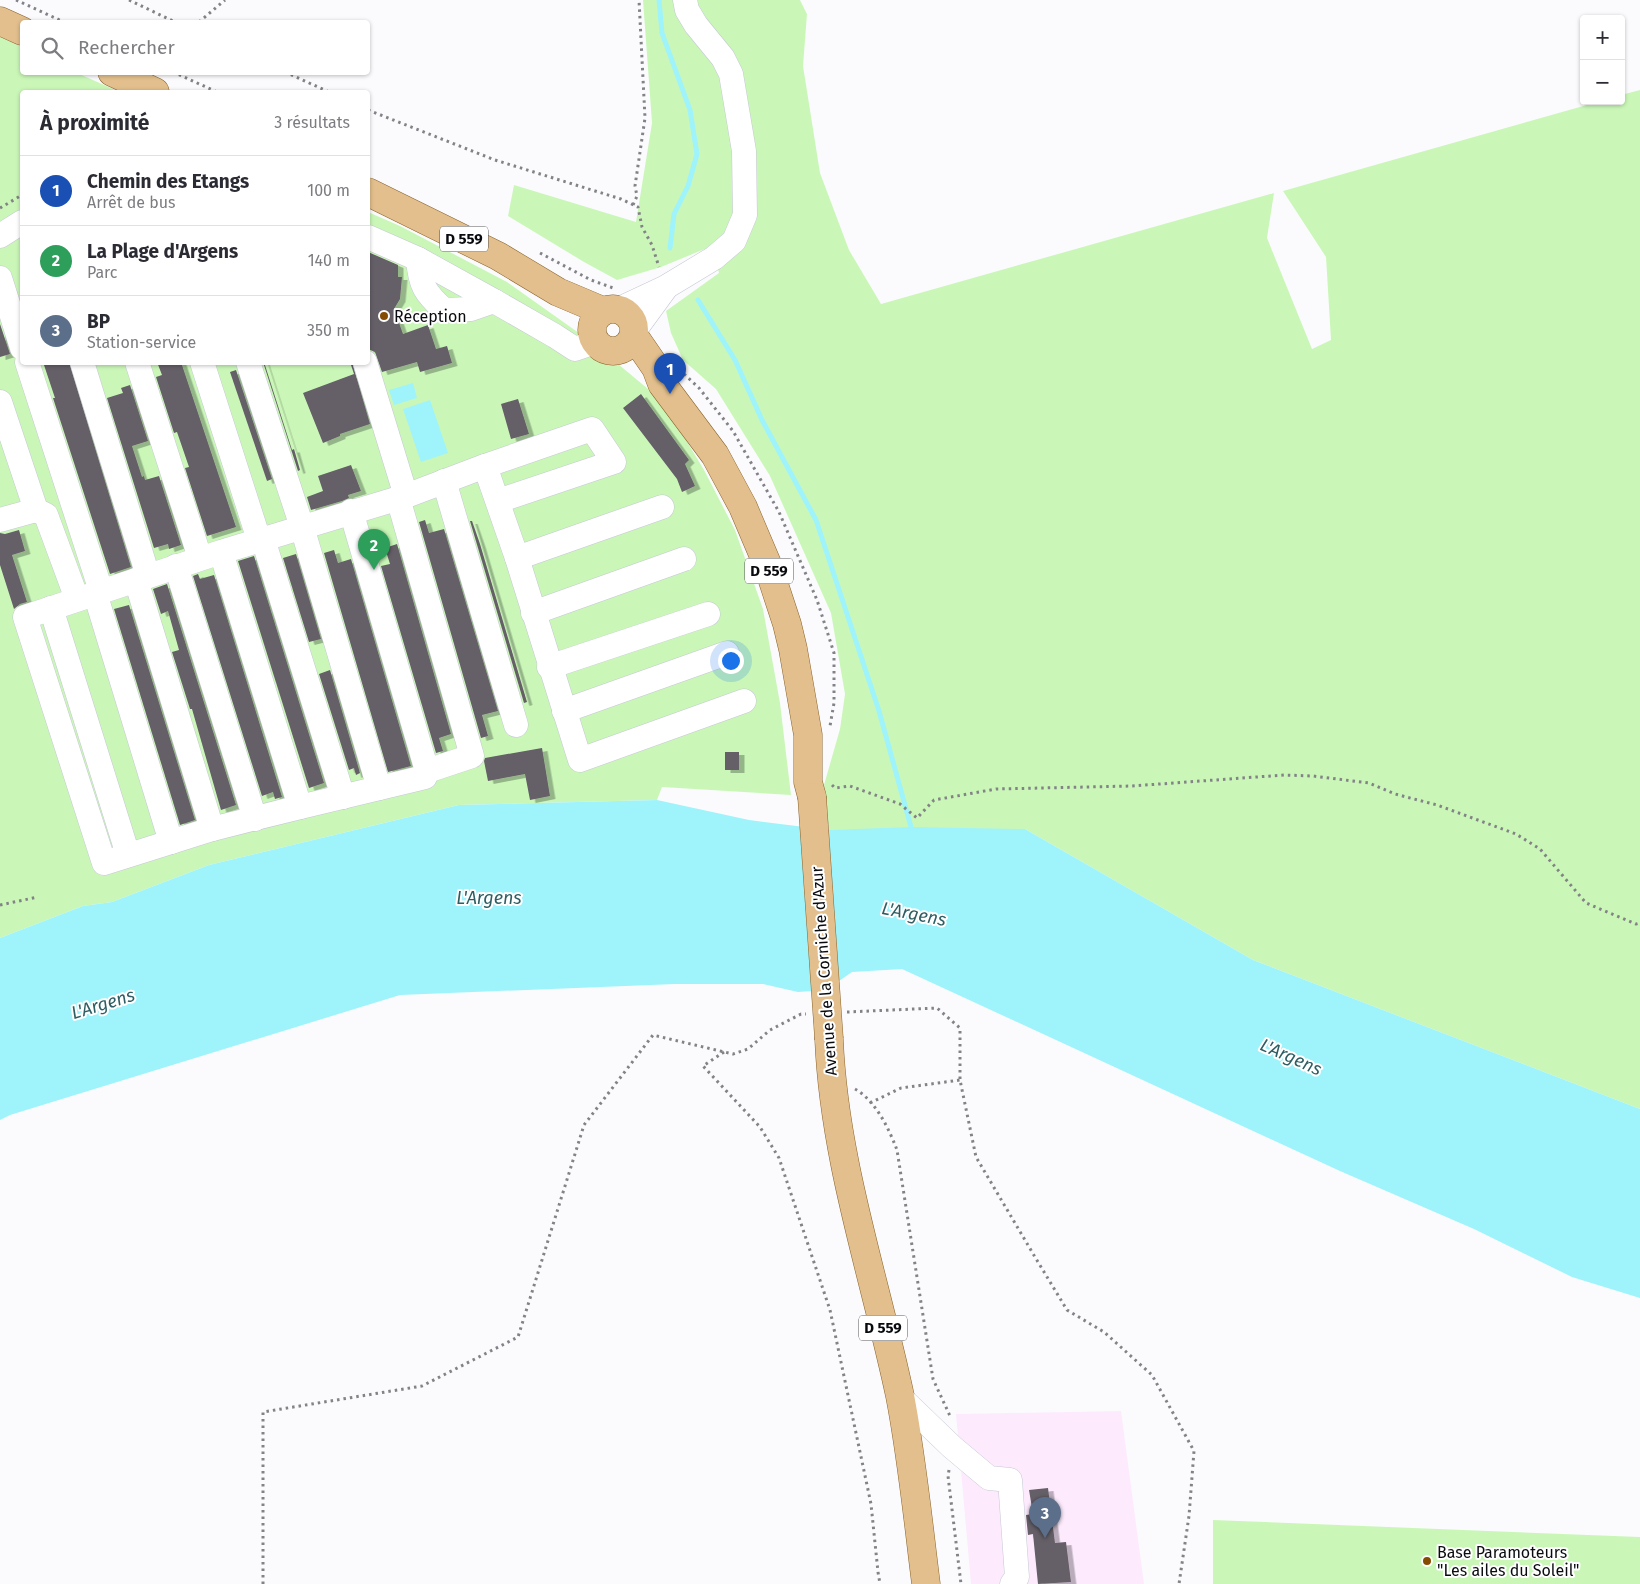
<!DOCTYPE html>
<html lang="fr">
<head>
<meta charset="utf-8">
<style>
  body { margin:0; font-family:"Fira Sans",sans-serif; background:#f7f7f7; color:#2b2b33 }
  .controls { position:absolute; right:15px; top:15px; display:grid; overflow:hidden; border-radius:5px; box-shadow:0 1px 4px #0004 }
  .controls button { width:45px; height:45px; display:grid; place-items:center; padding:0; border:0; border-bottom:1px solid #e1e1e2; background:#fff; color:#2b2b33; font:25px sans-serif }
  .you { position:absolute; left:730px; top:660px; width:18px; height:18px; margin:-12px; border:4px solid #fff; border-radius:50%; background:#1a73e8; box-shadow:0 0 0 8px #1a73e833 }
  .badge { display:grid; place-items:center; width:32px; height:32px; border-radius:50%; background:#0f766e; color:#fff; font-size:16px; font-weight:700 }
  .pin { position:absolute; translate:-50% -41px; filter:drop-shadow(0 1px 2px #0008) }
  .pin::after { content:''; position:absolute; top:26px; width:18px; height:15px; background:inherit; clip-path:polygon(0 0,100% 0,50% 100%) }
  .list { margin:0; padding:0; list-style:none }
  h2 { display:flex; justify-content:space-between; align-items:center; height:65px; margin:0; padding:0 20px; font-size:21px }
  h2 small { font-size:16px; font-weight:400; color:#7c7c81 }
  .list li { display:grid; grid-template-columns:32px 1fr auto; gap:15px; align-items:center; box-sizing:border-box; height:70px; padding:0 20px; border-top:1px solid #e1e1e2 }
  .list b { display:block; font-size:19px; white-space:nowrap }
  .list p { margin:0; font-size:16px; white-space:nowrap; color:#7c7c81 }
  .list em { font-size:16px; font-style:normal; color:#7c7c81 }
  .icon { flex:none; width:28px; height:28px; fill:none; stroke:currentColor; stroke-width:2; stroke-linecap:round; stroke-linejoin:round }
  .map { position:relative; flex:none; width:1640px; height:1584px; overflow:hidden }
  .search { position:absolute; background:#fff; box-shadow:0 1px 4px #0004; left:20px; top:20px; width:350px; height:55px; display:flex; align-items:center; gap:12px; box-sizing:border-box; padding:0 18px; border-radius:5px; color:#7c7c81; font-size:19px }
  .panel { position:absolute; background:#fff; box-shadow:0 1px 4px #0004; left:20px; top:90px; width:350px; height:275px; border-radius:5px }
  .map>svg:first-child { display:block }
  .commercial { fill:#fdebfd }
  .green { fill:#caf7b8 }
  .water { fill:#9ff3fb }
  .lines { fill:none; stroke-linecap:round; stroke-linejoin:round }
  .stream { stroke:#9ff3fb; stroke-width:5 }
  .building { fill:#655e67; filter:url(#shadow) }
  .minor-casing { stroke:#c6c8d4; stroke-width:25 }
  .major-casing { stroke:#8a642e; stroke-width:29 }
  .path { stroke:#838387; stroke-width:3; stroke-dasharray:2.5 4; stroke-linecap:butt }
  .minor { stroke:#fff; stroke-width:24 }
  .major { stroke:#e2bf8c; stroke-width:28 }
  .major-bridge-casing { stroke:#8a642e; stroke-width:29; stroke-linecap:butt }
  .major-bridge { stroke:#e2bf8c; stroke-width:28 }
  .poi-dot { fill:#854b01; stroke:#fff; stroke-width:2 }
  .labels { text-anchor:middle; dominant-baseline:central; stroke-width:4; stroke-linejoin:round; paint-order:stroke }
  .shield { fill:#fff; stroke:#545457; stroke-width:1 }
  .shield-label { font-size:15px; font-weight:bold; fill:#0a0b0f }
  .poi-label { font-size:16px; fill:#0a0b0f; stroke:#fff; text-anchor:start }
  .street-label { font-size:16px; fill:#0a0b0f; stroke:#fff }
  .water-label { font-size:18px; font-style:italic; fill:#2e5e63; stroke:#fff }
</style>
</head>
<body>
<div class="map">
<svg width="1640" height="1584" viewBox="0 0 1640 1584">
  <defs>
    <filter id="shadow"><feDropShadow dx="5.5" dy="3" stdDeviation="0" flood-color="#0004"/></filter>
  </defs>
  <rect width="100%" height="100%" fill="#fbfbfe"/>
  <polygon class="commercial" points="1121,1411 1144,1584 971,1584 956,1414"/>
  <g class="green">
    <polygon points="643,0 800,0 807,14 803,66 820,173 849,250 881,304 1274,193 1267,238 1312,349 1331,340 1326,257 1283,191 1601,101 1621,101 1621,95 1640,90 1640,1109 1253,960 1025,829 829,830 824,785 840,729 845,694 831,613 770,476 716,389 683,360 671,333 666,311 719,273 712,246 661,267 617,280 584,262 508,216 514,185 636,222 652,123"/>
    <polygon points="0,37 22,47 22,72 77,73 120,92 22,92 22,362 368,362 368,212 400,226 507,282 593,343 648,389 677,425 704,470 735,530 763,609 780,703 791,795 662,787 657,800 459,805 209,865 112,902 83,906 0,938"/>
    <polygon points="1213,1520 1640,1537 1640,1584 1213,1584"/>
  </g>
  <g class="water">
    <polygon points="413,383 417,398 394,405 389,390"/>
    <polygon points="430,400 448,453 421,462 403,409"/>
    <polygon points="657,800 749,820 829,830 911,827 1025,829 1253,960 1640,1109 1640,1298 1572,1277 1474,1229 1340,1171 902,969 852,972 826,990 798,992 763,984 675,984 400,995 10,1115 0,1120 0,938 83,906 112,902 209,865 459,805"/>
  </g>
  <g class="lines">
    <g class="stream">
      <polyline points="659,0 662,33 690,110 697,154 688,186 674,214 670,248"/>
      <polyline points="698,300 735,360 762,420 816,520 879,711 911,827 910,833"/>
    </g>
  </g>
  <g class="building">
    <polygon points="368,252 398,265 398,277 402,277 400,299 394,309 403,334 428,325 436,349 447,346 452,363 420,372 417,362 382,372 375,352 368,349"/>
    <polygon points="0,324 10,354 0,357"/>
    <polygon points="52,362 69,362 131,567 110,574 53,398 55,398 44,365"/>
    <polygon points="157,362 181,362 236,527 207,536 185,468 189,467 177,432 174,433 156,377 162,375"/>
    <polygon points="263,362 264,362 292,450 294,449 300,470 298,471"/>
    <polygon points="350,362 352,362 370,424 340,434 340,436 323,443 303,393 354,374"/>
    <polygon points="236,370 272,479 267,481 230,372"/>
    <polygon points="130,385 148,441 132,446 142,477 144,476 145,480 159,476 181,545 169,549 168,544 154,548 107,398 123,393 121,388"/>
    <polygon points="641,394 689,460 685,464 695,486 682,492 677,479 623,408"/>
    <polygon points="518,399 529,434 511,439 501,404"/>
    <polygon points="351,465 361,491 348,495 349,498 342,501 311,510 307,497 323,491 318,476"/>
    <polygon points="425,520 429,533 444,529 498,711 482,715 488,736 481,738 419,522"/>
    <polygon points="470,521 472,521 480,544 527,702 524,703"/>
    <polygon points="19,530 25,551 12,555 27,602 20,604 14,609 0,565 0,533 5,534"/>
    <polygon points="397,544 451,734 439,738 443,751 436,753 381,566 390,564 385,548"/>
    <polygon points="334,550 338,563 351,559 411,766 388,772 324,553"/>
    <polygon points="296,554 321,639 309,642 283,558"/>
    <polygon points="254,556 324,783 309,788 238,561"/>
    <polygon points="198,574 200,579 214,575 282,797 275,799 273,792 262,796 193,576"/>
    <polygon points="167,584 236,805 221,810 192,709 190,709 172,652 179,650 168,611 161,614 153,589"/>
    <polygon points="129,605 195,820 180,825 114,609"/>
    <polygon points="330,670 360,773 356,775 354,768 349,770 319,674"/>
    <polygon points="542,748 550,796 530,800 525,774 488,781 484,761 485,758"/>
    <rect x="725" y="752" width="14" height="18"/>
    <polygon points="1048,1488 1055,1543 1066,1542 1071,1582 1038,1584 1033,1534 1028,1535 1026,1515 1033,1514 1029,1490"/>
  </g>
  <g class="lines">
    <defs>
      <g id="minor">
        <polyline points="0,236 22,222"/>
        <path d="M368,237L418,259C420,285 425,293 444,310L471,309L494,301L555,336L575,349L595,342"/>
        <polyline points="418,259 494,301"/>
        <polyline points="0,278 22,348"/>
        <polyline points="619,309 666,287 714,258 734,241 745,215 744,151 731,74 723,58 696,25 687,10 685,0"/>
        <polyline points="635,330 665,289"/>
        <polyline points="27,362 101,591"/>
        <polyline points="82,362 148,576"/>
        <polyline points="137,362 200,558"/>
        <polyline points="202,362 259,540"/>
        <polyline points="248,362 302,527 379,788"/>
        <polyline points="365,362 406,496"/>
        <polyline points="0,402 36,510 46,515 77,599"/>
        <polyline points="485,466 517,558 580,760 744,701"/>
        <polyline points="444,481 516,725"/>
        <polyline points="398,498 472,756 427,771"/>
        <polyline points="0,520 36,510"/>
        <polyline points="263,539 343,797"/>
        <polyline points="221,552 300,807 212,829 104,863 25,617 221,552 406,496 485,466 592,429 614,462 498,501"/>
        <polyline points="517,558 662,507"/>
        <polyline points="176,566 255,819"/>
        <polyline points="136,580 212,829"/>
        <polyline points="95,593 171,842"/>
        <polyline points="51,608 128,855"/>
        <polyline points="533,613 684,559"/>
        <polyline points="549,667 708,614"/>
        <polyline points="564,711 727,653"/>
        <polyline points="300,807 425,777 427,771 351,511"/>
        <polyline points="899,1396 952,1447 989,1478 1010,1480 1017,1577 1012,1584"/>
      </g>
      <g id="major">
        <polyline points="0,21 22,31"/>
        <polyline points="112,72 155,92"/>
        <polyline points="368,192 498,256 558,292 603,311"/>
        <circle cx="613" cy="330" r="21"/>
        <polyline points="634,336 656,368 662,384 715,455 743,507 768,566 787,624 793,649 808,735 808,782 812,797"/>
        <path d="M829,1039C834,1161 875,1278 900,1396C912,1458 918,1521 926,1584"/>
      </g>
    </defs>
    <use href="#minor" class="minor-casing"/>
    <use href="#major" class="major-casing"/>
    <g class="path">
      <polyline points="16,0 64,22"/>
      <polyline points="129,0 175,22"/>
      <polyline points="199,22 225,0"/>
      <polyline points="173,72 217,92"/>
      <polyline points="285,72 329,92"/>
      <polyline points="368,110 495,160 621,199 638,207 642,227 652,245 659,267"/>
      <polyline points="633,205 637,196 635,186 645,118 639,0"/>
      <polyline points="0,208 22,195"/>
      <polyline points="540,253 591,280 616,289"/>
      <polyline points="684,374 699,388 733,431 779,512 817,600 834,653 834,703 830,726"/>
      <polyline points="832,785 835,788 850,786 900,804 917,818 934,800 996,789 1132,786 1284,775 1313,776 1369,783 1395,794 1437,805 1516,834 1540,849 1586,903 1636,924 1640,923"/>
      <polyline points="0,905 38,897"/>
      <polyline points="847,1012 937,1008 960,1028 960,1080 976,1157 1035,1257 1067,1310 1104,1332 1152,1375 1194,1451 1189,1516 1179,1584"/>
      <polyline points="724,1052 703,1066 760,1127 779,1158 830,1310 871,1504 878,1572 880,1584"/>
      <path d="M855,1089C876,1101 889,1129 897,1150L933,1379L950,1416"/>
      <polyline points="870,1103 901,1088 960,1080"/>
      <polyline points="949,1470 948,1476 961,1584"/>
      <polyline points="263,1584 263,1412 422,1386 518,1337 584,1125 653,1035 733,1054 748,1049 770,1030 801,1014 806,1014"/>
    </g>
    <use href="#minor" class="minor"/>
    <use href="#major" class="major"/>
    <defs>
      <polyline id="major-bridge" points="812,797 829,1039"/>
    </defs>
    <use href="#major-bridge" class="major-bridge-casing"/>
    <use href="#major-bridge" class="major-bridge"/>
  </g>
  <g class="poi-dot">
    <circle cx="384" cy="316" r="5"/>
    <circle cx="1427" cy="1561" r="5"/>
  </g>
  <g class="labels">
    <g class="shield">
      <rect x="440" y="226.5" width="48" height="25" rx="4"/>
      <rect x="745" y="558.5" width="48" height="25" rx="4"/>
      <rect x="859" y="1315.5" width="48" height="25" rx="4"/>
    </g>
    <g class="shield-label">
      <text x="464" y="239">D 559</text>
      <text x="769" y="571">D 559</text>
      <text x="883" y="1328">D 559</text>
    </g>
    <g class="poi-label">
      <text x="394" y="316">Réception</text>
      <text x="1437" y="1552">Base Paramoteurs<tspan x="1437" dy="18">"Les ailes du Soleil"</tspan></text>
    </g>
    <g class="street-label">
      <text transform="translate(824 971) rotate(-94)">Avenue de la Corniche d'Azur</text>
    </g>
    <g class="water-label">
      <text x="489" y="898">L'Argens</text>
      <text transform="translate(914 914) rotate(11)">L'Argens</text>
      <text transform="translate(103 1004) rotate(-17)">L'Argens</text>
      <text transform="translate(1291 1057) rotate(24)">L'Argens</text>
    </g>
  </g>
</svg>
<div class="controls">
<button>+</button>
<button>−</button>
</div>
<div class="you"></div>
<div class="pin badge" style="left:670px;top:394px;background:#1a4fb4">1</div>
<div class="pin badge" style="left:374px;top:570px;background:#2e9e5b">2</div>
<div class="pin badge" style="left:1045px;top:1538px;background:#5c6f8a">3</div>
<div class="search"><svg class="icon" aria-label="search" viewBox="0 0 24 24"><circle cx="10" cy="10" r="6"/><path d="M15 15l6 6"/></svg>Rechercher</div>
<section class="panel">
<h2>À proximité<small>3 résultats</small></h2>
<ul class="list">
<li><span class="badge" style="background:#1a4fb4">1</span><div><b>Chemin des Etangs</b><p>Arrêt de bus</p></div><em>100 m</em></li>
<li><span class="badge" style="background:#2e9e5b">2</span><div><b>La Plage d'Argens</b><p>Parc</p></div><em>140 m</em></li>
<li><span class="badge" style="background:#5c6f8a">3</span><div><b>BP</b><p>Station-service</p></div><em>350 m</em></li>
</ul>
</section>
</div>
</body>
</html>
